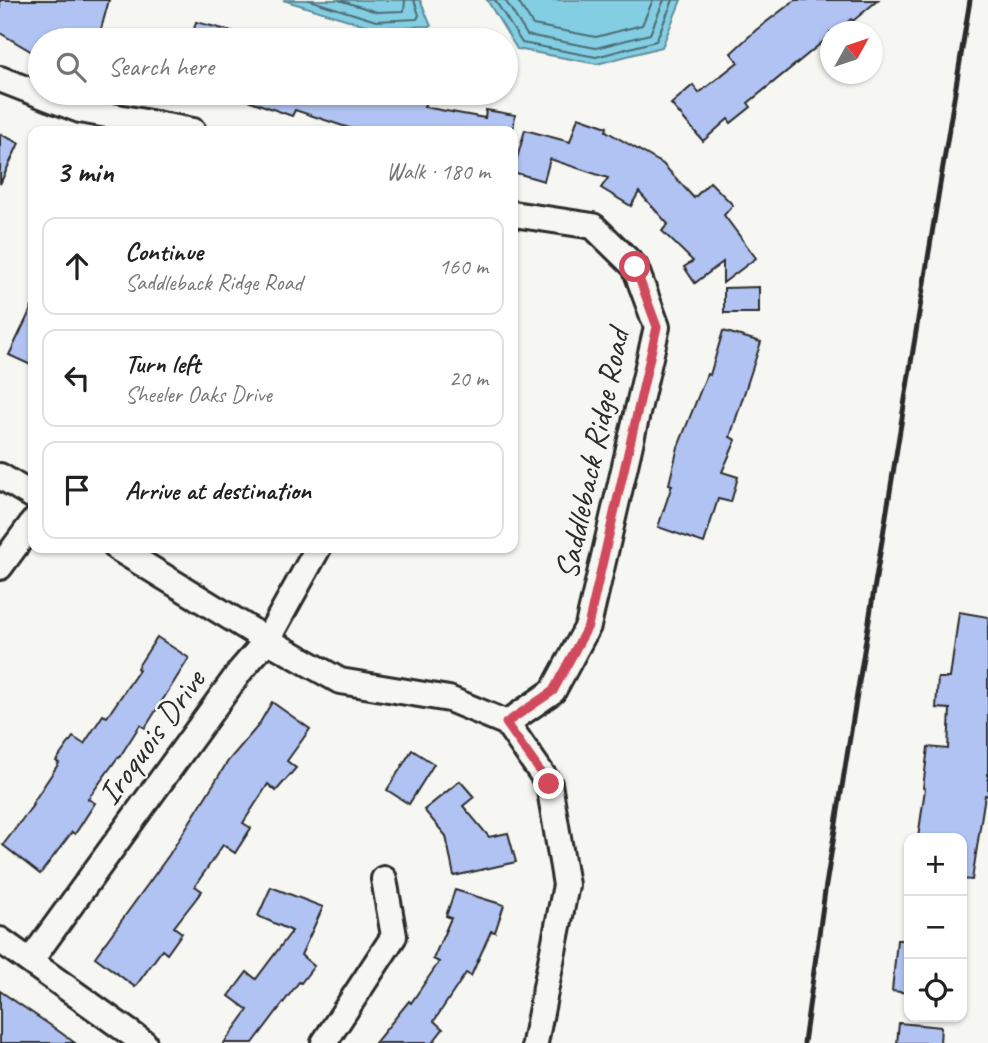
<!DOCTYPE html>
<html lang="en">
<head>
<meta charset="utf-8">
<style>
  body { margin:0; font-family:Caveat,sans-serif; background:#f2f2f2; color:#222 }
  .controls { position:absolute; right:21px; bottom:21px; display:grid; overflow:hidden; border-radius:14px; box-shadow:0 2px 5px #0004 }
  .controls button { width:63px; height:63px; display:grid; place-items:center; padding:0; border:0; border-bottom:2px solid #e0e0e0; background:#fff; color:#222; font:35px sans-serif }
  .compass { position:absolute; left:820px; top:21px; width:63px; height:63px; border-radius:50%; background:#fff; box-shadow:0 2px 5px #0004; rotate:50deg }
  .stop { position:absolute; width:21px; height:21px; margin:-16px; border:5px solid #d1495b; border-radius:50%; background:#fff }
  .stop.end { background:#d1495b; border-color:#fff; box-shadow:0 2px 7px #0008 }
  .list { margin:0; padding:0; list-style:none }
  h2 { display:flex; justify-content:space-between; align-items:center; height:91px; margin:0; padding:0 28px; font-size:30px }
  h2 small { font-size:23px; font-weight:400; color:#767676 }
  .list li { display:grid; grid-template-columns:46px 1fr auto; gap:21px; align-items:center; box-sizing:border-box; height:98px; margin:0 14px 14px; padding:0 14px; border:2px solid #e0e0e0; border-radius:14px }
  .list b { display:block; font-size:26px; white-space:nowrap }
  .list p { margin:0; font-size:23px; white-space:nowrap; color:#767676 }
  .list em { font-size:23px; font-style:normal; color:#767676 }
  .icon { flex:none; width:38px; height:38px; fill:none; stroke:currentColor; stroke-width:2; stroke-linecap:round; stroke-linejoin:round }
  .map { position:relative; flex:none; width:988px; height:1043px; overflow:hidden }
  .search { position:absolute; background:#fff; box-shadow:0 2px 5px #0004; left:28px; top:28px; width:490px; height:77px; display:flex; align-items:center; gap:18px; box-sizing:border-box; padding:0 24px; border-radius:38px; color:#767676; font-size:26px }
  .panel { position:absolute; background:#fff; box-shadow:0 2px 5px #0004; left:28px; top:126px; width:490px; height:427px; border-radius:14px }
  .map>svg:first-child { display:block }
  .water { fill:#83cee3; stroke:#608d99; stroke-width:2 }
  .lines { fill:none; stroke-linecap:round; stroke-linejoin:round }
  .shore { stroke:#4e6c75; stroke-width:2 }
  .building { fill:#b0c3f2; stroke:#2b2b2b; stroke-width:2 }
  .street-casing { stroke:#2b2b2b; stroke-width:30 }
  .street { stroke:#f6f6f2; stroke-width:24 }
  .rail { stroke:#2b2b2b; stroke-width:5 }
  .route { stroke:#d1495b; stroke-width:9 }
  .labels { text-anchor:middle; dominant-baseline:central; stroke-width:5; stroke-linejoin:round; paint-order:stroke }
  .street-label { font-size:33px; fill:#2b2b2b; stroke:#f6f6f2 }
</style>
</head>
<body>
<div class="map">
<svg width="988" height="1043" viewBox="0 0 988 1043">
  <rect width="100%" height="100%" fill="#f6f6f2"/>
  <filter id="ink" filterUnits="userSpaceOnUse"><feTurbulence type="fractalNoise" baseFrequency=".0143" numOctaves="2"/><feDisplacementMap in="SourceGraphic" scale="14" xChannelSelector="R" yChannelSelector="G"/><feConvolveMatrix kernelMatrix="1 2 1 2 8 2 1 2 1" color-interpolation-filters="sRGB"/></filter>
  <g filter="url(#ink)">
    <g class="water">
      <polygon points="283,0 420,0 431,26 375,28"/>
      <polygon points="487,0 681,0 662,47 597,64 517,49"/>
    </g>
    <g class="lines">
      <g class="shore">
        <polyline points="309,0 376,21 417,19 419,15 414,0"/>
        <polyline points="339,0 377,12 404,11 405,0"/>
        <polyline points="495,0 522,43 596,57 656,41 673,0"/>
        <polyline points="505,0 527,35 596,48 650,34 664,0"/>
        <polyline points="517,0 533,25 596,37 642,25 653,0"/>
      </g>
    </g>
    <g class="building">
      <polygon points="0,0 109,0 98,40 40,40 34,53 0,33"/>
      <polygon points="795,0 878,0 853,21 851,19 836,32 830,32 830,36 748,103 751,107 731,123 728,119 703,141 671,104 693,85 699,93 738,62 731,53 756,30"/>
      <polygon points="196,22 243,34 243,40 191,40"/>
      <polygon points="234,93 378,93 405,100 408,93 417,93 428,96 424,107 485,118 486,110 515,115 513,131 358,131 295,110 292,116 234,95"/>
      <polygon points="578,117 607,127 606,131 663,164 694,198 710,182 733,205 724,215 756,258 723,283 723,262 695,283 684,267 693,261 662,231 668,224 639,192 631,206 601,188 608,178 550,159 544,181 513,172 525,130 570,142"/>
      <polygon points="0,134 19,143 0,184"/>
      <polygon points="759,287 759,313 724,313 724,288"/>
      <polygon points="33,305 33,366 9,355"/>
      <polygon points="723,331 761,342 730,437 736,440 722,472 738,477 731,502 718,499 704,543 658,527 672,485 669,484 678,447 707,374 710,375"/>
      <polygon points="959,612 988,617 988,796 985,795 972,880 962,879 962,838 918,838 925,789 923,788 928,747 948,749 950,709 936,708 938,678 950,678"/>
      <polygon points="157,637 189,658 145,728 140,725 119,758 118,757 88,799 95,803 75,834 72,832 40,874 3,845 33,805 32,804 59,763 56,761 73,737 84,744 103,715 107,717 139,670 137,668"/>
      <polygon points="272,702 310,729 287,761 296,768 276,791 268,784 243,823 251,828 235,853 223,845 195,886 202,891 174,927 182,933 167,954 162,950 135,987 95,957 169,855 228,761 258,726"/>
      <polygon points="412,750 434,764 409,804 387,790"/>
      <polygon points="460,781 474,797 463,806 489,837 508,833 516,862 454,876 446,836 424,810"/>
      <polygon points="271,887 323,907 301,955 314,966 301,983 299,982 253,1043 224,1043 248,1010 229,996 247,972 256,979 292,931 258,916"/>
      <polygon points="455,890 504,905 495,932 491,931 471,976 466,973 434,1021 443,1029 432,1043 375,1043 409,1001 411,1003 439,962 433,959 451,918 446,916"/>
      <polygon points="897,940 909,940 909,993 892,991"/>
      <polygon points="0,991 53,1027 75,1043 0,1043"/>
      <polygon points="899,1023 941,1027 940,1043 897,1043"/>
    </g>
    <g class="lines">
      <defs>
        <g id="street">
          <polyline points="0,79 80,110 193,131"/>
          <polyline points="0,476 33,496"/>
          <polyline points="117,548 267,640 340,681 449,699 507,723 549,784 566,885 535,1043"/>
          <polyline points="0,567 33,522"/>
          <polyline points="507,723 553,691 588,626 657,327 635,267 593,226 513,214"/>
          <polyline points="0,940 144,1043"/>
          <polyline points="31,960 241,670 267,640 318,548"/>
          <polyline points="324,1043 394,936 384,879"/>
        </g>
      </defs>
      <use href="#street" class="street-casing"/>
      <use href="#street" class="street"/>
      <polyline class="rail" points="804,1043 825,891 970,0"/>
    </g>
  </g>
  <g class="lines" filter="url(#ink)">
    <polyline class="route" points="549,784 506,723 553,691 588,626 657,327 635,267"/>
  </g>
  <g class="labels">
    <g class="street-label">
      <text transform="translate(592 454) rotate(-78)">Saddleback Ridge Road</text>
      <text transform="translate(151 737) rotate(-54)">Iroquois Drive</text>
    </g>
  </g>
</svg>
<div class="controls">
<button>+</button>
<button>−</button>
<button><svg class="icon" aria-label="locate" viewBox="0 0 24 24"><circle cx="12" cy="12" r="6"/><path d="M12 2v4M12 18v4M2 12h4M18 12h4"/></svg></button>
</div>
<svg class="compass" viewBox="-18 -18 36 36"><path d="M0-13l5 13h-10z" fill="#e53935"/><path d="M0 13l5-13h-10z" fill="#767676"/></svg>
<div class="stop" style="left:635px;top:267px"></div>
<div class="stop end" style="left:549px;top:784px"></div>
<div class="search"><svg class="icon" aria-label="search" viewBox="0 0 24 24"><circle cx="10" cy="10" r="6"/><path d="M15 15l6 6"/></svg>Search here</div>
<section class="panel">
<h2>3 min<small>Walk · 180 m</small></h2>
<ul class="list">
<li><svg class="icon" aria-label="ahead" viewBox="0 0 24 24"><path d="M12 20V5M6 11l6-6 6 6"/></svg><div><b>Continue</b><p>Saddleback Ridge Road</p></div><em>160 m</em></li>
<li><svg class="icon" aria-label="left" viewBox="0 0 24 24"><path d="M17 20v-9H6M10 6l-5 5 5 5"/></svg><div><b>Turn left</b><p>Sheeler Oaks Drive</p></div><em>20 m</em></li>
<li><svg class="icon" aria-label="arrive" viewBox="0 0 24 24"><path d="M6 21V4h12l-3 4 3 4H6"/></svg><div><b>Arrive at destination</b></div></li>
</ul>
</section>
</div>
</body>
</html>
